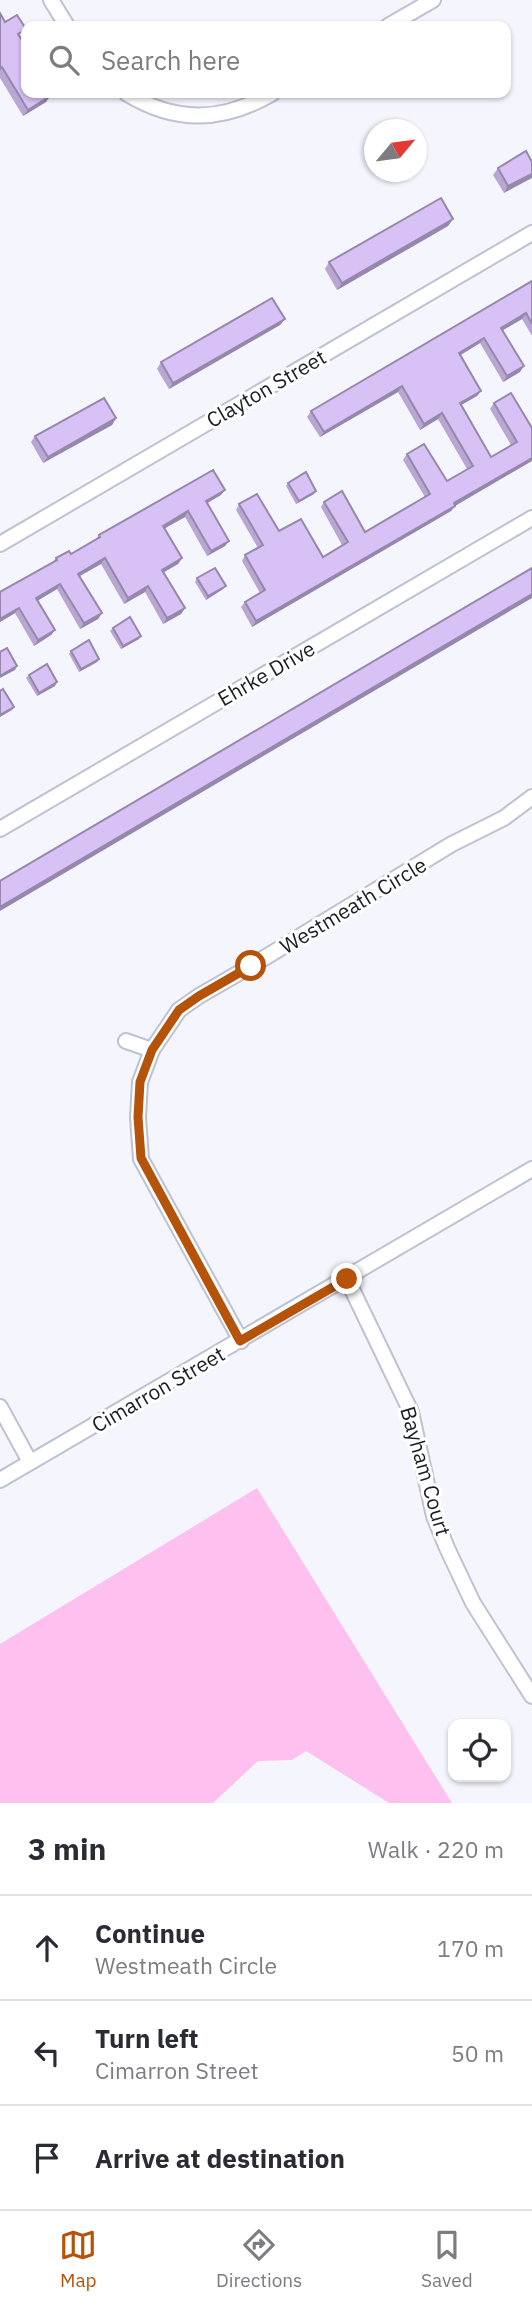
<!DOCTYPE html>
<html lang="en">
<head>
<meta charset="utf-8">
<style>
  body { margin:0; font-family:"IBM Plex Sans",sans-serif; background:#f7f7f7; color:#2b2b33 }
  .controls { position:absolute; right:21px; bottom:21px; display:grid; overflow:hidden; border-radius:14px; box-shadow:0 2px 5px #0004 }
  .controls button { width:63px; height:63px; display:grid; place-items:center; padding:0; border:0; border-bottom:2px solid #e1e1e2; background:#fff; color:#2b2b33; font:35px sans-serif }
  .compass { position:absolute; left:364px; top:119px; width:63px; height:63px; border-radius:50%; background:#fff; box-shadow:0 2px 5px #0004; rotate:61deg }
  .stop { position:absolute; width:21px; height:21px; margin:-16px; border:5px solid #b45309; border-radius:50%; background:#fff }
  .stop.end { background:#b45309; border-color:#fff; box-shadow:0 2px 7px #0008 }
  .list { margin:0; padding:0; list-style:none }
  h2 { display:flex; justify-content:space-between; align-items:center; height:91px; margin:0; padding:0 28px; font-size:30px }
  h2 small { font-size:23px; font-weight:400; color:#7c7c81 }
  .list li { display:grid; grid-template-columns:46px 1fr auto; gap:21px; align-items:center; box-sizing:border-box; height:105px; padding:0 28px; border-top:2px solid #e1e1e2 }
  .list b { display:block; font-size:26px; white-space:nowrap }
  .list p { margin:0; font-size:23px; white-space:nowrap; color:#7c7c81 }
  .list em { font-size:23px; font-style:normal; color:#7c7c81 }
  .icon { flex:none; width:38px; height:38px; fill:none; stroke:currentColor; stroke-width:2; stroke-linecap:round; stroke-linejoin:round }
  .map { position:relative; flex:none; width:532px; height:1803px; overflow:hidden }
  .search { position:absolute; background:#fff; box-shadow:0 2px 5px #0004; left:21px; right:21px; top:21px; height:77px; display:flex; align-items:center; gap:18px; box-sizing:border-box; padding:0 24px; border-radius:14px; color:#7c7c81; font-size:26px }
  .sheet { height:406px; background:#fff }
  nav { display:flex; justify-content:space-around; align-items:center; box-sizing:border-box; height:98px; border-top:2px solid #e1e1e2; background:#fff; font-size:19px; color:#7c7c81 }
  nav a { display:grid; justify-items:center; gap:4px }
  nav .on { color:#b45309 }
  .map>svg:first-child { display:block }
  .green { fill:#fec0ef }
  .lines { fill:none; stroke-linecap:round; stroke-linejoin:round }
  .street-casing { stroke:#bec2d1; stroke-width:18 }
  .street { stroke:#fff; stroke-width:14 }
  .wall { fill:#b9a6d3 }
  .shaded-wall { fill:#9687ac }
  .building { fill:#d7c1f5; stroke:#9687ac; stroke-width:2 }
  .route { stroke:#b45309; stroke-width:9 }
  .labels { text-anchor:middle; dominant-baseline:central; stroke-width:6; stroke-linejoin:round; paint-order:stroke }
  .street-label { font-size:21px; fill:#1b1d22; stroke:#fff }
</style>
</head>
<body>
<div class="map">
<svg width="532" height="1803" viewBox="0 0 532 1803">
  <rect width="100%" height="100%" fill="#f5f6fd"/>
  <polygon class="green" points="257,1488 452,1803 389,1803 306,1751 292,1760 258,1761 213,1803 0,1803 0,1644"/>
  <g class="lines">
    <defs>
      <g id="street">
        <polyline points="51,0 67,26"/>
        <polyline points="388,26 433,0"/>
        <path d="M126,93C176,124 223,122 273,93"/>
        <polyline points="0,544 532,233"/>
        <polyline points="0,829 532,518"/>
        <polyline points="126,1041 152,1050 140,1082 138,1117 141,1159 241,1341"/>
        <polyline points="152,1050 179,1010 199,996 251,966 452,844 504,818 532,797"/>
        <polyline points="347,1279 411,1412 434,1516 447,1548 473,1603 532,1696"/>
        <polyline points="0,1407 30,1462"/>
        <polyline points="0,1480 532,1169"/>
      </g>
    </defs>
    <use href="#street" class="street-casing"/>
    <use href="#street" class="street"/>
  </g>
  <g class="wall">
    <polygon points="0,13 5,22 21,36 20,36 26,93 50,96 46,102 23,116 0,78"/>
    <polygon points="532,162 504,193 493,175 498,168"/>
    <polygon points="453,219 448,226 337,290 325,269 329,262"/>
    <polygon points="532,281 532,336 522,319 503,330 520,372 503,382 480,343 461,355 481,391 477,396 461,405 491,457 511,445 490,409 494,403 532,428 455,506 451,511 252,627 241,607 245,602 260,593 242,561 245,555 258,548 236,510 239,504 279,531 323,557 342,545 321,507 324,502 365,532 425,497 403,460 407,454 447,481 467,469 438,419 420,430 398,392 320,437 307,417 311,411"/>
    <polygon points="285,319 280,325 169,389 157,369 161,362"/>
    <polygon points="116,418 112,425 43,463 31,442 35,436"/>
    <polygon points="288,483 314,494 296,504 286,486"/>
    <polygon points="221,495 207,503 229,541 225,546 207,556 185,517 165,528 182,558 178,564 164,572 185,608 181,614 163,624 145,592 124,604 101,564 80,576 102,613 98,619 80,629 57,589 37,601 55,630 51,635 34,646 15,613 0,622 0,592 52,563 56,558 71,554 96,539 99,535"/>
    <polygon points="197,578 226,586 223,589 206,600 195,582"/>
    <polygon points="113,628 139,639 121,649 110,631"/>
    <polygon points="71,651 97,662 79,672 69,654"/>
    <polygon points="29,675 55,686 37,696 26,678"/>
  </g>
  <g class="shaded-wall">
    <polygon points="50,96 46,102 23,116 28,110"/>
    <polygon points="532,174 532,178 504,193 508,186"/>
    <polygon points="453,219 448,226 337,290 342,283"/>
    <polygon points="526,313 522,319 498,333 501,328"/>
    <polygon points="285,319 280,325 169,389 173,383"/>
    <polygon points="484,338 480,343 455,358 459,353"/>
    <polygon points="524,366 520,372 503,382 507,376"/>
    <polygon points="402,386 398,392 320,437 324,432"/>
    <polygon points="481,391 477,396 456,408 460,403"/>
    <polygon points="442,413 438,419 420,430 424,424"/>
    <polygon points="116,418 112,425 43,463 48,457"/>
    <polygon points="532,458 532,461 455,506 451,511 252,627 256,621 454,503"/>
    <polygon points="225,490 221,495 202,506 206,501"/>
    <polygon points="316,491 314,494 296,504 299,501"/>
    <polygon points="188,511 185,517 160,531 163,526"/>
    <polygon points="229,541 225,546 207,556 211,551"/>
    <polygon points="105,558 101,564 74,579 78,574"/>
    <polygon points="182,558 178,564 159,575 162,570"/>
    <polygon points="60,584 57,589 32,604 36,598"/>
    <polygon points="148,586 145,592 124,604 128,598"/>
    <polygon points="226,586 223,589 206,600 208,596"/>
    <polygon points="532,594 532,598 0,911 0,907"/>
    <polygon points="19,608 15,613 0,622 0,619"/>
    <polygon points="185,608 181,614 163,624 167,618"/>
    <polygon points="102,613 98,619 80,629 84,623"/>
    <polygon points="55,630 51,635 34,646 38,640"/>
    <polygon points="141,636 139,639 121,649 123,646"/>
    <polygon points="99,659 97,662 79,672 81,669"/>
    <polygon points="17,666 15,670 0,678 0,676"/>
    <polygon points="57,682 55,686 37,696 39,693"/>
    <polygon points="14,707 12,710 0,717 0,715"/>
  </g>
  <g class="building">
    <polygon points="0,13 5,22 17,15 26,29 18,34 26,46 26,93 48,93 50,96 28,110 2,67 0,69"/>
    <polygon points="526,151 532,162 532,174 508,186 498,168"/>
    <polygon points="441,198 453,219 342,283 329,262"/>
    <polygon points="532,281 532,324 526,313 501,328 524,366 507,376 484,338 459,353 481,391 460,403 491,457 517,442 494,403 511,393 532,428 532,458 454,503 455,506 256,621 245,602 265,590 245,555 263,545 239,504 257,494 279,531 301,519 323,557 348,542 324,502 342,491 365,532 430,494 407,454 424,444 447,481 473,466 442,413 424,424 402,386 324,432 311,411"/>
    <polygon points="272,298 285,319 173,383 161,362"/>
    <polygon points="104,398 116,418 48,457 35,436"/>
    <polygon points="213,470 225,490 206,501 229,541 211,551 188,511 163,526 182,558 162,570 185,608 167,618 148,586 128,598 105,558 78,574 102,613 84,623 60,584 36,598 55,630 38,640 19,608 0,619 0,592 57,560 56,558 69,551 71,554 100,537 99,535"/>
    <polygon points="306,472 316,491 299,501 288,483"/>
    <polygon points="215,568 226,586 208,596 197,578"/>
    <polygon points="532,568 532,594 0,907 0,881"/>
    <polygon points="130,617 141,636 123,646 113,628"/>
    <polygon points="89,640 99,659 81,669 71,651"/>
    <polygon points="7,648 17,666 0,676 0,652"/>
    <polygon points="47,664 57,682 39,693 29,675"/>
    <polygon points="3,689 14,707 0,715 0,691"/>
  </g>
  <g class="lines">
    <polyline class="route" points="251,966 199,996 179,1010 152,1050 140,1082 138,1117 141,1158 240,1341 347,1279"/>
  </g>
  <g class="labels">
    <g class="street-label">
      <text transform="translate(266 388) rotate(-30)">Clayton Street</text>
      <text transform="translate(266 673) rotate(-30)">Ehrke Drive</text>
      <text transform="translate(353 905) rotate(-31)">Westmeath Circle</text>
      <text transform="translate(158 1389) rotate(-30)">Cimarron Street</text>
      <text transform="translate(426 1471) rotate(74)">Bayham Court</text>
    </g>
  </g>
</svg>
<div class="controls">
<button><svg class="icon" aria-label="locate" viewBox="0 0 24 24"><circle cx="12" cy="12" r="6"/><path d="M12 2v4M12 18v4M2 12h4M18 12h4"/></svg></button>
</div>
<svg class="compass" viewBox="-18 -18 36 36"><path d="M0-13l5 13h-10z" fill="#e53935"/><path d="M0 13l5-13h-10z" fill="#7c7c81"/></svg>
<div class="stop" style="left:251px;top:966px"></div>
<div class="stop end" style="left:347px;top:1279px"></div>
<div class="search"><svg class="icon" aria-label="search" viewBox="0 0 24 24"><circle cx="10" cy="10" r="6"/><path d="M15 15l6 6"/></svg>Search here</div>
</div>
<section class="sheet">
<h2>3 min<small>Walk · 220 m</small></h2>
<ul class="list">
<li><svg class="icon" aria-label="ahead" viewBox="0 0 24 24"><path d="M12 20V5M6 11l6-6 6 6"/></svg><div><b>Continue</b><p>Westmeath Circle</p></div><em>170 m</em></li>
<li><svg class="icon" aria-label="left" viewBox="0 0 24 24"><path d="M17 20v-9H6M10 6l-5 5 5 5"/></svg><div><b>Turn left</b><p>Cimarron Street</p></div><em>50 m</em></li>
<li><svg class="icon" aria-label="arrive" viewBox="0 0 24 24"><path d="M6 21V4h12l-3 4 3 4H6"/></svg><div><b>Arrive at destination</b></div></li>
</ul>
</section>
<nav>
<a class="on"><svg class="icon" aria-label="map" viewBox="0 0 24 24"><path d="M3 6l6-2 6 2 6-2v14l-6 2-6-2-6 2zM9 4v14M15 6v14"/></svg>Map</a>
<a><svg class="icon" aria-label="directions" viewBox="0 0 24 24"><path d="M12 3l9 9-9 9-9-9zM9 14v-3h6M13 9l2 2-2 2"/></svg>Directions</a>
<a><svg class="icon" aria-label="saved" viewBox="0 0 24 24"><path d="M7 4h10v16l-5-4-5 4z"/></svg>Saved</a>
</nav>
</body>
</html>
